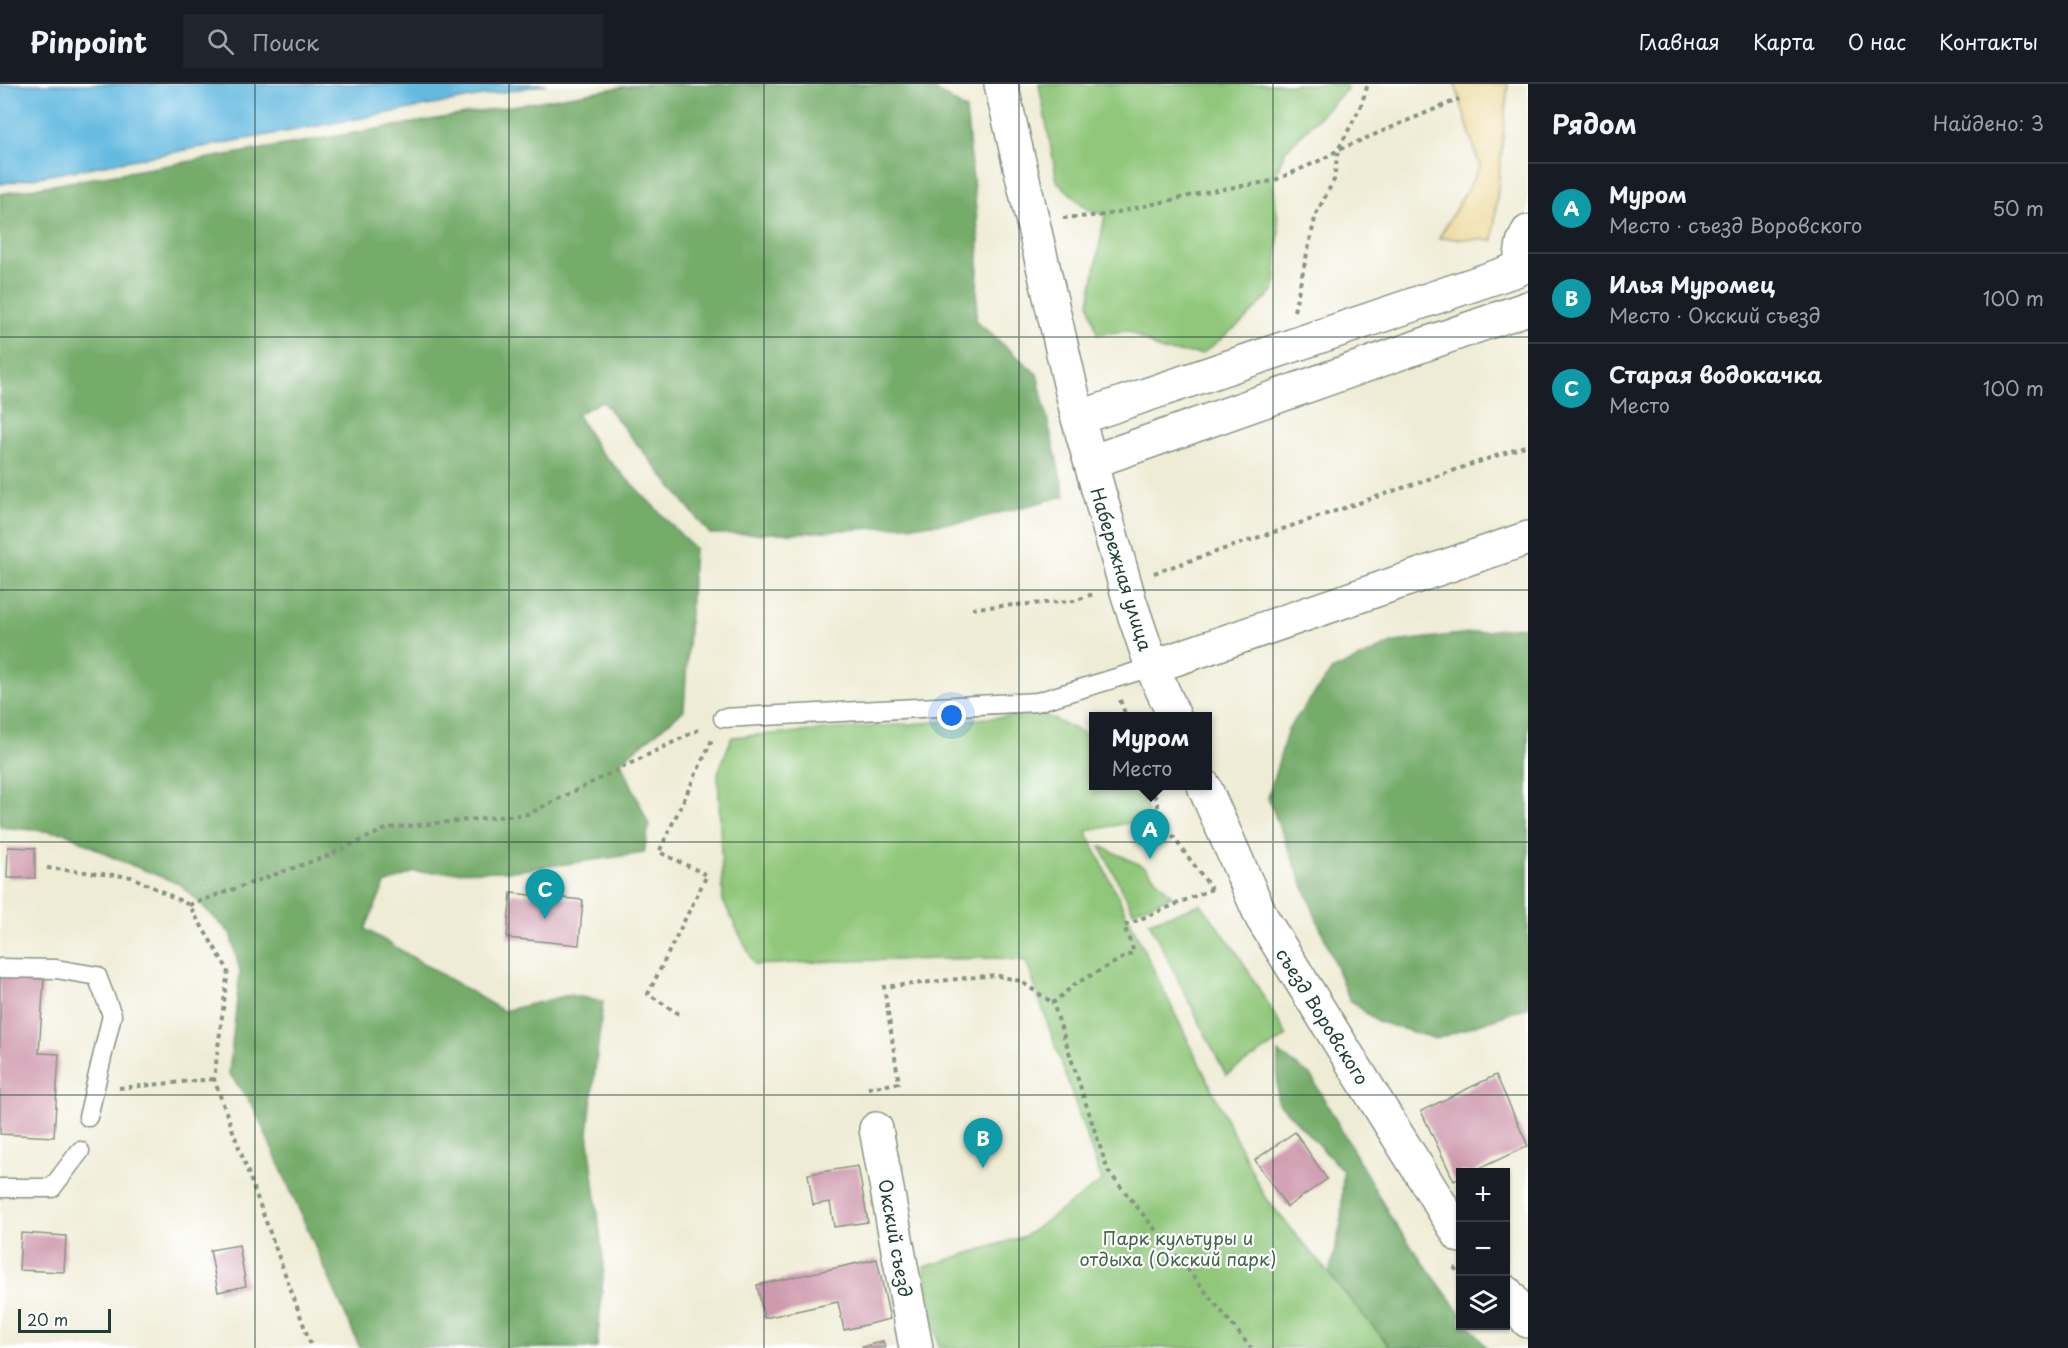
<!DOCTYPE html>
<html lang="ru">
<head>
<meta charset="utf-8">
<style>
  body { margin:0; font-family:"Playpen Sans",sans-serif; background:#20242c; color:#f1f3f6 }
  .controls { position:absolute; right:18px; bottom:18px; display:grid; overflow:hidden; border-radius:0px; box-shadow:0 2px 4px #0004 }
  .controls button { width:54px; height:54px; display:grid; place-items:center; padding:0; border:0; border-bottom:2px solid #363941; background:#171b24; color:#f1f3f6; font:30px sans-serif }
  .scale { position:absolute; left:18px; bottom:15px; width:93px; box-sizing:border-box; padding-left:6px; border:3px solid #1f3d34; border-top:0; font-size:16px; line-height:21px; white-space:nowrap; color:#1f3d34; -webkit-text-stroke:4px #fff; paint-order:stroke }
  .you { position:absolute; left:952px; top:632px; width:21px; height:21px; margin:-15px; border:4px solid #fff; border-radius:50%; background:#1a73e8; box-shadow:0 0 0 9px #1a73e833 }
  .badge { display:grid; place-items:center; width:39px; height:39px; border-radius:50%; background:#d690ce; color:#fff; font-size:20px; font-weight:700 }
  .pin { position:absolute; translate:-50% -50px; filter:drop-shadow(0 2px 3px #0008) }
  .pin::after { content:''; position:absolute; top:32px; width:21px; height:18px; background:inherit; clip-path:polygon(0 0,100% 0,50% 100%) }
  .popup { position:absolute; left:1089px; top:628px; width:123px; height:78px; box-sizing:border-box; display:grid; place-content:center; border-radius:0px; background:#171b24; filter:drop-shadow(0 2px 4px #0005); font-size:20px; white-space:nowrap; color:#9ea1a6 }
  .popup b { font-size:22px; color:#f1f3f6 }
  .popup::after { content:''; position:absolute; left:50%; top:100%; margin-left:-12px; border:12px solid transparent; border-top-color:#171b24 }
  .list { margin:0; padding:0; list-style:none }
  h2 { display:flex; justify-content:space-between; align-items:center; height:78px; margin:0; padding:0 24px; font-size:26px }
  h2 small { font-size:20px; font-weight:400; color:#9ea1a6 }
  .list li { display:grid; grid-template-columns:39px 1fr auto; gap:18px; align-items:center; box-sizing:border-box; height:90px; padding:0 24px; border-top:2px solid #363941 }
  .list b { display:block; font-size:22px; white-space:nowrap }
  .list p { margin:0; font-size:20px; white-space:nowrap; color:#9ea1a6 }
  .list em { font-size:20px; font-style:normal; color:#9ea1a6 }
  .icon { flex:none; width:33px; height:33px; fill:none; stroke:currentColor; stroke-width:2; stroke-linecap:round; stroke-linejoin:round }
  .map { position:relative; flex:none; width:1528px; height:1264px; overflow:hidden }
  header { display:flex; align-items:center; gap:36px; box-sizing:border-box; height:84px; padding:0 30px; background:#171b24; border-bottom:2px solid #363941 }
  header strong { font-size:28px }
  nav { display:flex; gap:33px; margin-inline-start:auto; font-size:21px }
  .search { width:420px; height:54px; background:#20242c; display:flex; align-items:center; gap:15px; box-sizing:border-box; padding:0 21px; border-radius:0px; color:#9ea1a6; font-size:22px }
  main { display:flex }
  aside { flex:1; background:#171b24 }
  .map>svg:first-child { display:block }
  .green { fill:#90c77a; stroke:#588257; stroke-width:1.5 }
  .forest { fill:#74ac6a; stroke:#4a744f; stroke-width:1.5 }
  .sand { fill:#eeda9e; stroke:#868c69; stroke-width:1.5 }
  .water { fill:#64bae0; stroke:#427c8a; stroke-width:1.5 }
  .building { fill:#cf9aad }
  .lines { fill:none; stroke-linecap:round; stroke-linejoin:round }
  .service-casing { stroke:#879484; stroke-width:21 }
  .minor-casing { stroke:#879484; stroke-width:36 }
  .tertiary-casing { stroke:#879484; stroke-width:36 }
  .path { stroke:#879484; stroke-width:4; stroke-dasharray:4.5 4.5; stroke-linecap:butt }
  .service { stroke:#fff; stroke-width:18 }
  .minor { stroke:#fff; stroke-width:33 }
  .tertiary { stroke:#fff; stroke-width:33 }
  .grid { fill:none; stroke:#1f3d34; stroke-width:1.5; stroke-opacity:0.55 }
  .labels { text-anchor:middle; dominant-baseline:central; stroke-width:4.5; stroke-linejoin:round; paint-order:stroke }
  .street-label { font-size:18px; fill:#1f3d34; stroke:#fff }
  .park-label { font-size:18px; fill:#416649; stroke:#fff }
</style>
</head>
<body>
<header>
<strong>Pinpoint</strong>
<div class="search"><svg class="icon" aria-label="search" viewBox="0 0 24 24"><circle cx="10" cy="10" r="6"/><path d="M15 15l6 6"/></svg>Поиск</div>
<nav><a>Главная</a><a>Карта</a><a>О нас</a><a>Контакты</a></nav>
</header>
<main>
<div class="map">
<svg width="1528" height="1264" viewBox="0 0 1528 1264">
  <rect width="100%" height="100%" fill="#fff"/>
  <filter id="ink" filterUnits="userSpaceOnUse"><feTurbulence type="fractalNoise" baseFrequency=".0167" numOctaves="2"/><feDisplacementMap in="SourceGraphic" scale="12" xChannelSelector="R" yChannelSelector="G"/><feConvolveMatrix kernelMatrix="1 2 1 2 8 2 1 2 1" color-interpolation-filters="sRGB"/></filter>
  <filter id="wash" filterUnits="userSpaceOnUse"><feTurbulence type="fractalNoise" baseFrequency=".008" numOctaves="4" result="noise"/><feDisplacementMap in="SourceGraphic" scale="24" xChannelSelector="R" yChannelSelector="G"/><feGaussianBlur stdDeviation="1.35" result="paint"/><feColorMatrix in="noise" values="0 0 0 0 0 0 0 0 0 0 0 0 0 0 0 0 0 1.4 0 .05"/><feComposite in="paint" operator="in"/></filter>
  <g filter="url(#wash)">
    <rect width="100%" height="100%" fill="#efecd5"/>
    <g class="green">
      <polygon points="1039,0 1345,0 1347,5 1285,67 1273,97 1279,146 1275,205 1246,235 1202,270 1162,267 1129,247 1097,250 1089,219 1105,131 1087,125 1057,97"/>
      <polygon points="1043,630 1093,654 1093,702 1140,702 1150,735 1086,747 1264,1112 1391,1264 939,1264 924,1183 1025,1152 1102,1097 1026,877 998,874 838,877 755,881 723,817 718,689 732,653"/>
      <polygon points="1100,762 1145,783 1172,812 1133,827"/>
      <polygon points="1201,820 1238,870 1287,952 1226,991 1149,838"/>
    </g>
    <g class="forest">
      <polygon points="639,0 927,0 966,26 979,156 976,237 1037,290 1065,412 964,438 799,449 710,450 602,317 577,330 598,365 694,464 684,626 621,677 649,741 644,769 514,787 414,788 385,800 365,845 503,927 569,911 603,917 588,1048 604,1182 597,1264 360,1264 254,1024 229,989 240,887 230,849 180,800 116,775 66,749 0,743 0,110"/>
      <polygon points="1528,542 1528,923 1436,955 1376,937 1349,915 1268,714 1288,645 1331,587 1394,558"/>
      <polygon points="1278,968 1311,992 1393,1137 1460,1229 1460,1242 1470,1242 1487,1264 1391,1264 1329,1190 1341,1140 1343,1087 1277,1017"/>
    </g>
    <polygon class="sand" points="1455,0 1508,0 1493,156 1439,154 1480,83"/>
    <polygon class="water" points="0,0 547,0 0,100"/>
    <g id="blocks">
      <g class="building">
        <polygon points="8,763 35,764 35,794 7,794"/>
        <polygon points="511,809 583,816 579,861 507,854"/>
        <polygon points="0,893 44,895 39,969 59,970 54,1053 0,1050"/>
        <polygon points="1496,991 1528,1062 1472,1088 1460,1088 1460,1094 1454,1097 1421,1027"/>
        <polygon points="1295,1048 1327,1095 1287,1123 1255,1076"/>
        <polygon points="858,1082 868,1138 834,1143 830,1118 813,1121 808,1090"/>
        <polygon points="21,1149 66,1152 64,1188 19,1186"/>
        <polygon points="239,1161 246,1202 218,1208 210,1166"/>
        <polygon points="877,1175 890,1235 844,1246 838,1218 764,1234 757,1201"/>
        <polygon points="883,1257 885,1264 862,1264 862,1263"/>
      </g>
    </g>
  </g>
  <g filter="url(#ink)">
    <use href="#blocks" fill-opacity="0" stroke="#879484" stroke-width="1.5"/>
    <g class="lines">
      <defs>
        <g id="service">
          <polyline points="723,634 1037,618 1152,583"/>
          <polyline points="0,884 56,885 97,892 112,931 88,1033"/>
          <polyline points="0,1104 52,1104 80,1067"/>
        </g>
        <g id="minor">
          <polyline points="1001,0 1078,334 1130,518 1152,583"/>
          <polyline points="1078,334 1519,185 1523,159 1528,148"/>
          <polyline points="1091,378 1528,224"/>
          <polyline points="876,1045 916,1264"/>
        </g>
        <g id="tertiary">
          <polyline points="1174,632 1152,583 1528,454"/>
          <polyline points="1204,702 1262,834 1460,1152"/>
          <polyline points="1506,1208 1528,1237"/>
        </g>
      </defs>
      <use href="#service" class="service-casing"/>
      <use href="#minor" class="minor-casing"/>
      <use href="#tertiary" class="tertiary-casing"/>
      <g class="path">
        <polyline points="1063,134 1105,131 1211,107 1273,97 1321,76 1338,66 1459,15"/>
        <polyline points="1294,227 1316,130 1334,96 1338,66 1360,24 1368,0"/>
        <polyline points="1154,489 1528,361"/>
        <polyline points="972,524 1074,517 1096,509"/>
        <polyline points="1120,616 1126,632"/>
        <polyline points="1151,702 1165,742 1212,805"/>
        <polyline points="47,784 132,793 189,821 228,886 214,995 312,1264"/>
        <polyline points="1212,805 1124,842 1134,868 1075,900 1053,919 1108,1087 1251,1264"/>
        <polyline points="189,821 327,772 388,744 528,730 702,644"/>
        <polyline points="679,930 648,910 707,791 659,768 713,654"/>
        <polyline points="119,1004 214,995"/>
        <polyline points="868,1004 899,999 884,903 995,891 1020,897 1053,919"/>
        <polyline points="1454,1183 1460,1191"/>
      </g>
      <use href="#service" class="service"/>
      <use href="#minor" class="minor"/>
      <use href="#tertiary" class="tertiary"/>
    </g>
  </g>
  <path class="grid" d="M255,0V1264M509,0V1264M764,0V1264M1019,0V1264M1273,0V1264M0,253H1528M0,506H1528M0,758H1528M0,1011H1528"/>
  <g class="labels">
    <g class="street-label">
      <text transform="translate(1122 485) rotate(73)">Набережная улица</text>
      <text transform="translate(1323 932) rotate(58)">съезд Воровского</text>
      <text transform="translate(896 1154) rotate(80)">Окский съезд</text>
    </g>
    <g class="park-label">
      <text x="1178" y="1153">Парк культуры и<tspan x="1178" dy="21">отдыха (Окский парк)</tspan></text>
    </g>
  </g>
</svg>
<div class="controls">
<button>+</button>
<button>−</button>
<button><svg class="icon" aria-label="layers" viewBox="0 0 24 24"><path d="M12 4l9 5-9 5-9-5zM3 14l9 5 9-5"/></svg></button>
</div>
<div class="scale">20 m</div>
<div class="you"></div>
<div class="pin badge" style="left:1150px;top:775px;background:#0f9aa8">A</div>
<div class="popup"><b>Муром</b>Место</div>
<div class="pin badge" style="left:983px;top:1084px;background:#0f9aa8">B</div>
<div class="pin badge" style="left:545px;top:835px;background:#0f9aa8">C</div>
</div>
<aside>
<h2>Рядом<small>Найдено: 3</small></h2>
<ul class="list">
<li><span class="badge" style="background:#0f9aa8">A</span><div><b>Муром</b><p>Место · съезд Воровского</p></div><em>50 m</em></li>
<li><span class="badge" style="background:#0f9aa8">B</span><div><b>Илья Муромец</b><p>Место · Окский съезд</p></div><em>100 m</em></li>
<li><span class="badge" style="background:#0f9aa8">C</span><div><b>Старая водокачка</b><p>Место</p></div><em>100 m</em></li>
</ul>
</aside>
</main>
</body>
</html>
